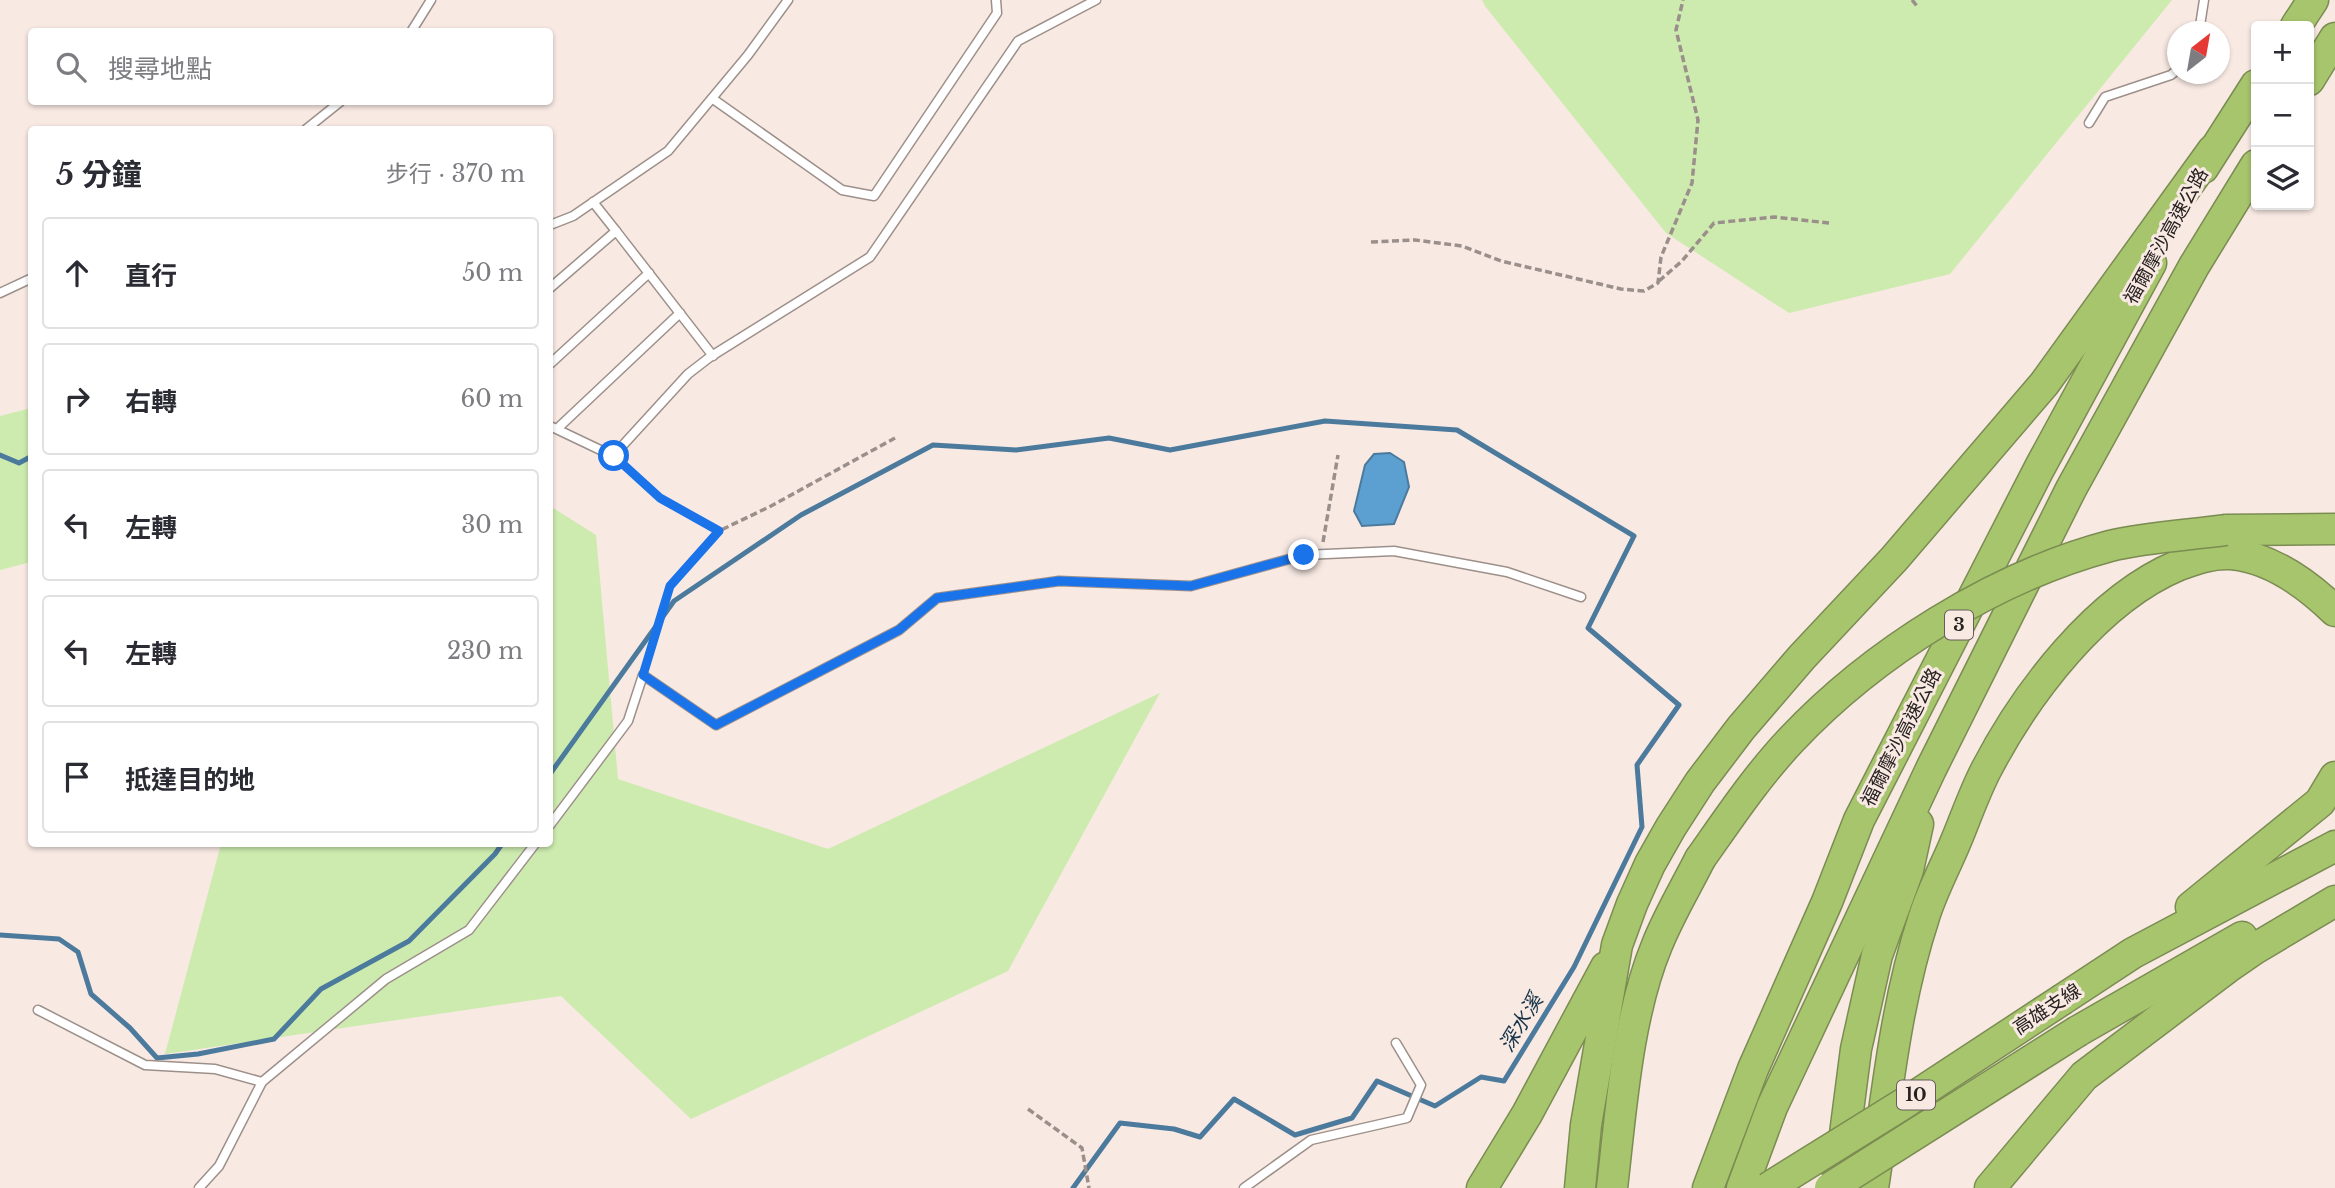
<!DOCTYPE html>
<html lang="zh-TW">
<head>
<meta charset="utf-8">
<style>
  body { margin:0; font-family:"Libre Baskerville","Noto Sans TC",serif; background:#f7f7f7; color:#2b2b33 }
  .controls { position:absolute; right:21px; top:21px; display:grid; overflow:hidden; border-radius:7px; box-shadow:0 2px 5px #0004 }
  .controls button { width:63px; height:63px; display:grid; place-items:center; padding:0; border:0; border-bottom:2px solid #e1e1e2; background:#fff; color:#2b2b33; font:35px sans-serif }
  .compass { position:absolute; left:2167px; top:21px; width:63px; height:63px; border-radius:50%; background:#fff; box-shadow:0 2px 5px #0004; rotate:31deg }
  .stop { position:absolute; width:21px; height:21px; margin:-16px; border:5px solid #1a73e8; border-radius:50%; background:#fff }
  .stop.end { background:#1a73e8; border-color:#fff; box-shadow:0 2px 7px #0008 }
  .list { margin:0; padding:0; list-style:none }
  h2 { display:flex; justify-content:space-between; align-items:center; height:91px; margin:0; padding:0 28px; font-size:30px }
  h2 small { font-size:23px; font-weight:400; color:#7c7c81 }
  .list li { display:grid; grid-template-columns:46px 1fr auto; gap:21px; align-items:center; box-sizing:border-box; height:112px; margin:0 14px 14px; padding:0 14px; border:2px solid #e1e1e2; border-radius:7px }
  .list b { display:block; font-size:26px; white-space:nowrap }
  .list em { font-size:23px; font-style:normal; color:#7c7c81 }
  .icon { flex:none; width:38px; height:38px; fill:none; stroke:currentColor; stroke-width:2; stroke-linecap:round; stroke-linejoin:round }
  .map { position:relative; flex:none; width:2335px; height:1188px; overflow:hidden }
  .search { position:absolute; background:#fff; box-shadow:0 2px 5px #0004; left:28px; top:28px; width:525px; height:77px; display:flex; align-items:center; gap:18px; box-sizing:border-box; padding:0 24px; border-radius:7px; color:#7c7c81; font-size:26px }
  .panel { position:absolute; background:#fff; box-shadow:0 2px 5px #0004; left:28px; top:126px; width:525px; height:721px; border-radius:7px }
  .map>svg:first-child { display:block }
  .green { fill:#cdebaf }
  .water { fill:#5ca0d2; stroke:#4c7a9d; stroke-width:2 }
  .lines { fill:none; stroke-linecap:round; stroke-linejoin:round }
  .stream { stroke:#4c7a9d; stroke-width:5 }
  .service-casing { stroke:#9d908a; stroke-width:11 }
  .motorway-casing { stroke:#7b8c52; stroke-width:33 }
  .path { stroke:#9a8f8a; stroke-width:3.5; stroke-dasharray:7 3.5; stroke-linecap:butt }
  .service { stroke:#fff; stroke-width:8 }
  .motorway { stroke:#a7c56d; stroke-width:30 }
  .motorway-bridge-casing { stroke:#7b8c52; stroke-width:33; stroke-linecap:butt }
  .motorway-bridge { stroke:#a7c56d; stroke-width:30 }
  .route { stroke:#1a73e8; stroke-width:9 }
  .labels { text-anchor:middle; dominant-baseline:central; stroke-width:6; stroke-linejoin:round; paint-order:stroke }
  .shield { fill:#f8e9e3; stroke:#665e5a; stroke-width:2 }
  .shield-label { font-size:18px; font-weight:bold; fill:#282220 }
  .street-label { font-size:19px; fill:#282220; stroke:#f8e9e3 }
  .water-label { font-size:21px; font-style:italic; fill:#163449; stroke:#f8e9e3 }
</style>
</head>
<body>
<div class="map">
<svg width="2335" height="1188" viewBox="0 0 2335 1188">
  <rect width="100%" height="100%" fill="#f8e9e3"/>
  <g class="green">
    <polygon points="1482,0 2172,0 1950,274 1789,313 1666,233 1485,6"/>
    <polygon points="31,408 31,562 0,570 0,416"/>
    <polygon points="550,506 596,535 618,779 828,849 1160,693 1008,971 691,1119 561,996 165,1054 221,844 550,844"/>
  </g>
  <polygon class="water" points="1390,453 1404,462 1409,487 1394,524 1362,526 1354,511 1365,465 1374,454"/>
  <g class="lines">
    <g class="stream">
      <polyline points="0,455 19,463 32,456"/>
      <polyline points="550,774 674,601 801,515 933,445 1016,450 1109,438 1170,450 1325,421 1457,430 1634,536 1588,628 1679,705 1637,765 1642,827 1574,967 1504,1081 1481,1077 1435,1106 1377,1081 1352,1118 1295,1135 1234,1099 1200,1137 1174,1129 1120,1123 1073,1188"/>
      <polyline points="0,935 59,939 78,952 91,994 130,1028 157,1058 198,1054 274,1039 321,989 409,941 495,854 502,844"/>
    </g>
    <defs>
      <g id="service">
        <polyline points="411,32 431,0"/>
        <polyline points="2199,32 2204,0"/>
        <polyline points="713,99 842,190 874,196 997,13 996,0"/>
        <polyline points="2089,123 2105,97 2171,75 2178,69"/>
        <polyline points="305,130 340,102"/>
        <polyline points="593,202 616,231"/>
        <polyline points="550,225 573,216 668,151 748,55 788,0"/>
        <polyline points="550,288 616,231 713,356"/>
        <polyline points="0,293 32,278"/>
        <polyline points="550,364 649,273"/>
        <polyline points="550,426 613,456 688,374 710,357 870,257 1018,41 1096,0"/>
        <polyline points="558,428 680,313"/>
        <polyline points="550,825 628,721 643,675 716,725 899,630 937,598 1059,581 1191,586 1304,555 1394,551 1507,572 1581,597"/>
        <polyline points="38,1010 145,1065 215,1069 262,1082"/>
        <polyline points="199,1188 219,1166 262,1082 386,979 469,930 535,844"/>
        <polyline points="1244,1188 1311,1140 1407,1118 1421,1085 1396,1043"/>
      </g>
      <g id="motorway">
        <polyline points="2296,26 2313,0"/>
        <polyline points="2309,80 2335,38"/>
        <polyline points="2203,168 2256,85"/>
        <polyline points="2226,530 2335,529"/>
        <polyline points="2191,907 2320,802 2335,777"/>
        <polyline points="2063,999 2133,953 2335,846"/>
        <polyline points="2078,1031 2242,937"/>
        <polyline points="1482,1188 1527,1114 1606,967"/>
        <polyline points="1580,1188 1586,1125 1617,945 1632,904 1650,864 1671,827 1700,782 1741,728 1802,657 1894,559 2044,384 2213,150"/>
        <path d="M1612,1188C1621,1111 1627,1017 1657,945C1669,915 1686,887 1700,859"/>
        <polyline points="1708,1188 1753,1069 1827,902 1859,820 2040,467 2151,263"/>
        <polyline points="1742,1188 1772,1107 1931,769 2071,489 2194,266 2256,165"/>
        <polyline points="1838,1188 1856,1049 1877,955 1908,870 1918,824"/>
        <path d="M1873,1188C1887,1097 1895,1005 1924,917C1931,894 1943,871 1953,848C1964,823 1973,795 1986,770C2026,693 2097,599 2179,565C2195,559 2212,553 2230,554C2270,557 2307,584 2335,611"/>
        <polyline points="1990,1188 2084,1076 2227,968 2256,948 2335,901"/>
      </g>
    </defs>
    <use href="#service" class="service-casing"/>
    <use href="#motorway" class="motorway-casing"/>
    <g class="path">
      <polyline points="1912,0 1917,6"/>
      <polyline points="1371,242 1415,240 1462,246 1501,261 1621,289 1644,291 1658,283 1661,257 1692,183 1698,120 1676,30 1683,0"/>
      <polyline points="1659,281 1682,261 1714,223 1774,217 1829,223"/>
      <polyline points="623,464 660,498 719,531"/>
      <polyline points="1323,542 1338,455"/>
      <polyline points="647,663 670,586 719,531 771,506 895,438"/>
      <polyline points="1028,1109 1082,1148 1089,1188"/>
    </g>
    <use href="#service" class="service"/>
    <use href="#motorway" class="motorway"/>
    <defs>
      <g id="motorway-bridge">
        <path d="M1700,859C1729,818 1757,776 1791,740C1873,653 1994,577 2110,546C2145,537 2190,535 2226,530"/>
        <polyline points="1768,1188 1903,1104 2063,999"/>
        <polyline points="1830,1188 2078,1031"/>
      </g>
    </defs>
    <use href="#motorway-bridge" class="motorway-bridge-casing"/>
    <use href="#motorway-bridge" class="motorway-bridge"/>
  </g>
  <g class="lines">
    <polyline class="route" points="614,456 660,498 719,531 670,586 643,675 716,725 899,630 937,598 1059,581 1191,586 1304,555"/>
  </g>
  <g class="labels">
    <g class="shield">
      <rect x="1945" y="610.5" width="28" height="29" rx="5"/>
      <rect x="1897" y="1080.5" width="38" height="29" rx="5"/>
    </g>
    <g class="shield-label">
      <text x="1959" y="625">3</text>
      <text x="1916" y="1095">10</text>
    </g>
    <g class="street-label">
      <text transform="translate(2166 236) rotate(-61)">福爾摩沙高速公路</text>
      <text transform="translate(1901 737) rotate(-63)">福爾摩沙高速公路</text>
      <text transform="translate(2047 1009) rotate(-33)">高雄支線</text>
    </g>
    <g class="water-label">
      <text transform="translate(1521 1023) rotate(-59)">深水溪</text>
    </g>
  </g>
</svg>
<div class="controls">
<button>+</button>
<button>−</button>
<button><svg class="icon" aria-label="layers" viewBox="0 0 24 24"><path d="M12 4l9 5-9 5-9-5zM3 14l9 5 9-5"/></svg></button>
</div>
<svg class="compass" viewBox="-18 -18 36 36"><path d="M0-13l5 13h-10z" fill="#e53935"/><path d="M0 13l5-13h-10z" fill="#7c7c81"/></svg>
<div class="stop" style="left:614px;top:456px"></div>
<div class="stop end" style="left:1304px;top:555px"></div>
<div class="search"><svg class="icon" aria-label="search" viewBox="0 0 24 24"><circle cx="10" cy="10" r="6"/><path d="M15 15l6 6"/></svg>搜尋地點</div>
<section class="panel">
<h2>5 分鐘<small>步行 · 370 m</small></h2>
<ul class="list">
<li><svg class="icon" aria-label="ahead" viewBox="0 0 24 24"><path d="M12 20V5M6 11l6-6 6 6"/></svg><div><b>直行</b></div><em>50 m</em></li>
<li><svg class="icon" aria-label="right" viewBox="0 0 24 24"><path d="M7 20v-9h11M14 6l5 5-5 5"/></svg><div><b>右轉</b></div><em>60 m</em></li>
<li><svg class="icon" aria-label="left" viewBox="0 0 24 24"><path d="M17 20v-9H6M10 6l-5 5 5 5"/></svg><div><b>左轉</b></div><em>30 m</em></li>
<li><svg class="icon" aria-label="left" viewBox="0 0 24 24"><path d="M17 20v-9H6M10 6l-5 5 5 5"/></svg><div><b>左轉</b></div><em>230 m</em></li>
<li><svg class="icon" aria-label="arrive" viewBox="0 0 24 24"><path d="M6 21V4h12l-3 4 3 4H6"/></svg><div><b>抵達目的地</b></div></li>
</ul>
</section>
</div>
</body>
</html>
